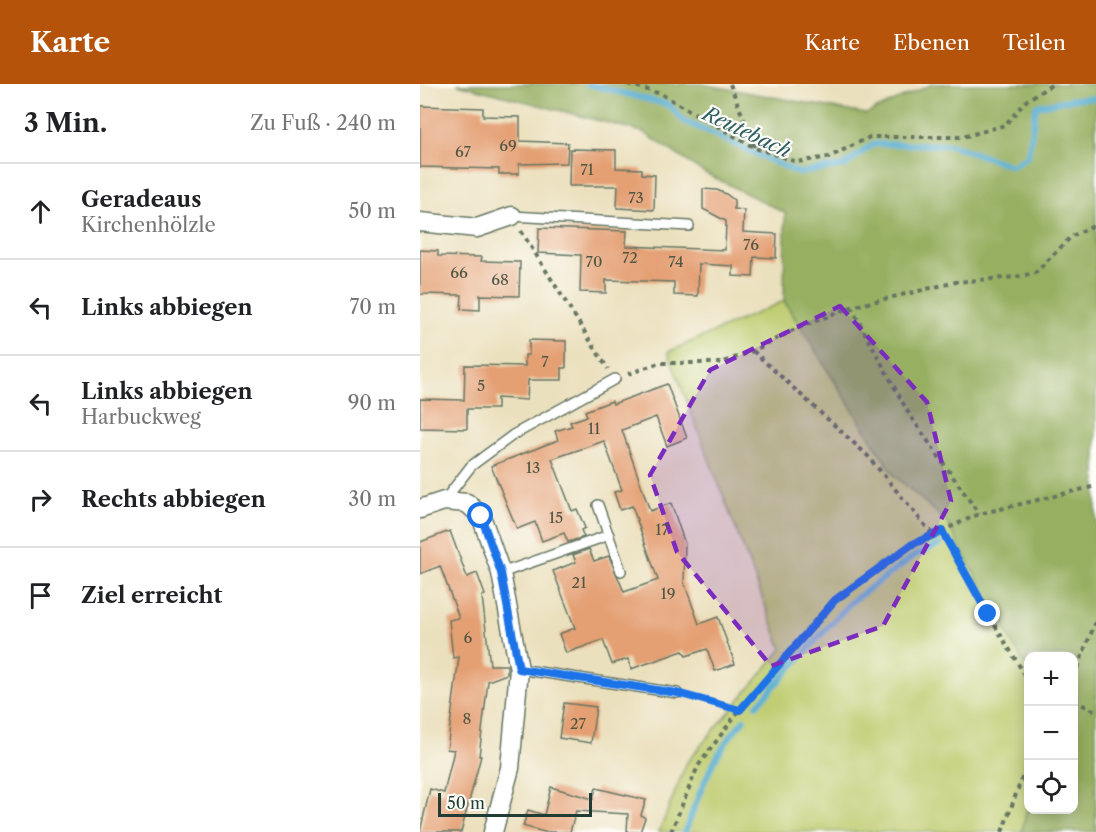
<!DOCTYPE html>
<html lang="de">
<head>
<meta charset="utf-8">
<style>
  body { margin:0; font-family:"Libre Caslon Text",serif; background:#f6f6f6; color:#202124 }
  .controls { position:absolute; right:18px; bottom:18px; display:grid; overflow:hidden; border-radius:12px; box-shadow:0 3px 15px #0003 }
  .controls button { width:54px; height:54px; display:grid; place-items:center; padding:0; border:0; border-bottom:2px solid #e0e0e0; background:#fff; color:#202124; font:30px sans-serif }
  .scale { position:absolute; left:18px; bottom:15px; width:154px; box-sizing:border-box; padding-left:6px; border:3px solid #1f3d34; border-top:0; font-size:16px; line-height:21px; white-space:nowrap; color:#1f3d34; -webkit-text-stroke:4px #fdfcf7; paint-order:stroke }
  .stop { position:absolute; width:18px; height:18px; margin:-14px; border:4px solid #1a73e8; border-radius:50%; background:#fff }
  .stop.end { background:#1a73e8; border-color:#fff; box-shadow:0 2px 6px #0008 }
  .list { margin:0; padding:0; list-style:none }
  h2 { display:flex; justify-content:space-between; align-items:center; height:78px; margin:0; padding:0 24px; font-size:26px }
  h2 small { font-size:20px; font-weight:400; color:#757577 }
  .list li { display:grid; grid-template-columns:39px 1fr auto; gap:18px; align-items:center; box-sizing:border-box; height:96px; padding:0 24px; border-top:2px solid #e0e0e0 }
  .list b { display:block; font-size:22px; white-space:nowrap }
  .list p { margin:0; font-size:20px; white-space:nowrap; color:#757577 }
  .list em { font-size:20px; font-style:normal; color:#757577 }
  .icon { flex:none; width:33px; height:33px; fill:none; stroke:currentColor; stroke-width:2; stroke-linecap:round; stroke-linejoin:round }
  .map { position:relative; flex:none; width:676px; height:748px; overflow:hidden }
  header { display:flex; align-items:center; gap:36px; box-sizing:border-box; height:84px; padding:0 30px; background:#b45309; color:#fff }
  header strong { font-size:28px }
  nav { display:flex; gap:33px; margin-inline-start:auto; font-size:21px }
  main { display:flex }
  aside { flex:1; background:#fff }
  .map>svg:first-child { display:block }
  .green { fill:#bdcb6d; stroke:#6e8450; stroke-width:1.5 }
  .forest { fill:#96af60; stroke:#5a764a; stroke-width:1.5 }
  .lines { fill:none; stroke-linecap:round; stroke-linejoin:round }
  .stream { stroke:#52abcf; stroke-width:6 }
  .building { fill:#e49f72 }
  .service-casing { stroke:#667664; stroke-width:12 }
  .minor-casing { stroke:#667664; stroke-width:21 }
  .path { stroke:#667664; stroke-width:4; stroke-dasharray:4.5 4.5; stroke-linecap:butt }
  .service { stroke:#fff; stroke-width:9 }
  .minor { stroke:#fff; stroke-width:18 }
  .route { stroke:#1a73e8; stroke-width:8 }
  .marked { fill:#7b2cbf; fill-opacity:0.2; stroke:#7b2cbf; stroke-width:4.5; stroke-dasharray:12 8; stroke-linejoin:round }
  .labels { text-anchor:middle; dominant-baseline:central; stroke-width:4.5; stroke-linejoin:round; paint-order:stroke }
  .number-label { font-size:15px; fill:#505644 }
  .water-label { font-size:20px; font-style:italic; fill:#2e5e62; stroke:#fdfcf7 }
</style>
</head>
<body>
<header>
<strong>Karte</strong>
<nav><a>Karte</a><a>Ebenen</a><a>Teilen</a></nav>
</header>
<main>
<aside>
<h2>3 Min.<small>Zu Fuß · 240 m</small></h2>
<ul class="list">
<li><svg class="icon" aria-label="ahead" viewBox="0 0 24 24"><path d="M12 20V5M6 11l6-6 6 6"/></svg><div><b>Geradeaus</b><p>Kirchenhölzle</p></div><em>50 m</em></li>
<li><svg class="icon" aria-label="left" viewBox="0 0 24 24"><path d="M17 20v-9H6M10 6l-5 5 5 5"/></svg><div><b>Links abbiegen</b></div><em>70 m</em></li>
<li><svg class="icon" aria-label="left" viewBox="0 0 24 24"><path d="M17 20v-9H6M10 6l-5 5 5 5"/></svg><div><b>Links abbiegen</b><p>Harbuckweg</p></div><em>90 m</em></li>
<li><svg class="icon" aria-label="right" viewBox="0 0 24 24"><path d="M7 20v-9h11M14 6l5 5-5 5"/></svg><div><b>Rechts abbiegen</b></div><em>30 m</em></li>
<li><svg class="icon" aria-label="arrive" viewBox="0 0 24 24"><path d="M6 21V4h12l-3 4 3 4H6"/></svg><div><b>Ziel erreicht</b></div></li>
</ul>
</aside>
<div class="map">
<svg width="676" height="748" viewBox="0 0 676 748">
  <rect width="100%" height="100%" fill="#fdfcf7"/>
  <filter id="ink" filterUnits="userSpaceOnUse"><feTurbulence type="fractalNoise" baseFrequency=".0167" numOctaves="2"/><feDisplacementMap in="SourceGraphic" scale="12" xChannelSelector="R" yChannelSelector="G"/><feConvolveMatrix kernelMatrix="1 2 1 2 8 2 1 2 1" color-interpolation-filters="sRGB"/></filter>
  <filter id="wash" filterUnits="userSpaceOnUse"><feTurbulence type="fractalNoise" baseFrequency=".008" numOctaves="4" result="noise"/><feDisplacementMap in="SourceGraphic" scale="24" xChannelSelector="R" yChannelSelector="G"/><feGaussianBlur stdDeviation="1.35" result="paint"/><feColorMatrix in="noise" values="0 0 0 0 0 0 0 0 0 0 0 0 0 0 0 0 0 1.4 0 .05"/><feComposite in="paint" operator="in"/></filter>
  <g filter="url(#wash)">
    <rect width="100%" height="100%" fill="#ebe0bd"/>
    <polygon class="green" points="364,217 474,391 526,437 608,587 608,720 602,748 239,748 267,678 362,565 248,268"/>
    <polygon class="forest" points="37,0 282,0 446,30 512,0 676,0 676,748 602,748 608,720 608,726 654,726 654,572 608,572 608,587 526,437 474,391 364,217 365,129 283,88 223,48"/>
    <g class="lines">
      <g class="stream">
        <polyline points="168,0 249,21 264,37 378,89 424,82 453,60 531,61 592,82 608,72 616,22 653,15 676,14"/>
        <polyline points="337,621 431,518 494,472 520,460"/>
        <path d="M265,748C281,705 292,670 324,636"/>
      </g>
    </g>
    <g id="blocks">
      <g class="building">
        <polygon points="0,22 63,24 63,32 100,33 100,57 148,59 147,79 99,80 99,90 79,90 79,85 0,83"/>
        <polygon points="150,65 196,66 196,84 222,85 222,90 235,91 234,126 197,124 198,102 149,102"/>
        <polygon points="283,105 297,106 306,110 314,116 314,125 324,126 323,148 357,150 356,174 334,173 333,193 313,192 313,182 279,180 278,212 254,211 254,198 186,196 186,209 160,208 161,171 118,169 119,144 207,147 206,162 305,166 306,137 283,125"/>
        <polygon points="0,166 18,167 18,172 62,173 61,177 100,178 99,212 60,211 60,226 41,225 42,211 0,210"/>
        <polygon points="109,256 146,257 146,284 142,284 142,296 108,296 107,316 77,314 77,325 47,325 47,345 0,344 0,315 44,316 45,281 105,282 105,271 109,271"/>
        <polygon points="247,300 267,354 247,362 236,333 202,346 230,427 251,419 265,460 264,498 279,540 298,533 315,580 295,587 287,565 266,572 263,567 211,585 208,575 192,580 183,556 146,569 139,550 155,544 133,487 156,478 153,471 169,465 174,477 189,472 204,508 238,496 212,422 200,426 194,408 202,406 184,357 132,375 152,427 157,425 165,444 161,446 164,453 148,458 144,449 122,457 115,438 97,445 71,382 138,356 135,347 152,342 150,338 167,332 165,327 192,317 193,320"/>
        <polygon points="30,447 47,493 57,489 65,511 62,512 70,581 87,581 87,590 68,597 59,672 61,672 41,748 0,748 10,705 24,709 34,666 27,665 39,573 33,574 29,536 39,534 20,482 0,490 0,458"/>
        <polygon points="144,619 176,623 171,659 139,654"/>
        <polygon points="131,703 173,715 176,704 226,716 221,731 225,734 220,748 207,748 208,730 156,727 150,748 124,748 103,742 108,726 124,731"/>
      </g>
    </g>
  </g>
  <g filter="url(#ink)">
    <use href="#blocks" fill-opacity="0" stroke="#667664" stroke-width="1.5"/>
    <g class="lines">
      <defs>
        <g id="service">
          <polyline points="92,132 269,142"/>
          <polyline points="24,417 51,382 93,351 195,295"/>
          <polyline points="178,421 201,487"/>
          <polyline points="81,489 189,451"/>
          <polyline points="99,585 257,609"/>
        </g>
        <g id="minor">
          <polyline points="0,138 57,144 92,132"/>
          <polyline points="0,425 24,417 47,419 61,432 81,489 99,585 90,684 73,748"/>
        </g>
      </defs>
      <use href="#service" class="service-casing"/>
      <use href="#minor" class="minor-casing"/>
      <g class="path">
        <polyline points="208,0 241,10 335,64 377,78 409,73 450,53 543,53 585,41 607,16 633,0"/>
        <polyline points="310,0 335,64"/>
        <polyline points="101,147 188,285"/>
        <polyline points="431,223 489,330 559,430"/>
        <polyline points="333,267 447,371 513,451"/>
        <polyline points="208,290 239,279 301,279 333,267 373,246 431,223 536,198 595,193 615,189 652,152 676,141"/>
        <polyline points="522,447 568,530 608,596"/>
        <polyline points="654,592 676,537"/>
        <polyline points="269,612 320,625"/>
        <polyline points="654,617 676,627"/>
        <polyline points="251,748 278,682 320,625 415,516 491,461 559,430 676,402"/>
        <polyline points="582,748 608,678"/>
      </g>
      <use href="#service" class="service"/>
      <use href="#minor" class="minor"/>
    </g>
  </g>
  <g class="lines" filter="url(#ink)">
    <polyline class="route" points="61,432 81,489 99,585 257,609 320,626 415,516 491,461 522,447 568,530"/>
  </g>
  <path class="marked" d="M420,222L507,318L531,417L463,542L351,582L257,468L230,391L290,286Z"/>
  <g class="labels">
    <g class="number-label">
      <text x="88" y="61">69</text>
      <text x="43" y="67">67</text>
      <text x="167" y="85">71</text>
      <text x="216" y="113">73</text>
      <text x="331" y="160">76</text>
      <text x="210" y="173">72</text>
      <text x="174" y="177">70</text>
      <text x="256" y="177">74</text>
      <text x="39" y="188">66</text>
      <text x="80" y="195">68</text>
      <text x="125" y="277">7</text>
      <text x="61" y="301">5</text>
      <text x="174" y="344">11</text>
      <text x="113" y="383">13</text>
      <text x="136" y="433">15</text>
      <text x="242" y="445">17</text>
      <text x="159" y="498">21</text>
      <text x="248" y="509">19</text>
      <text x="48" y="553">6</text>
      <text x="47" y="634">8</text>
      <text x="158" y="639">27</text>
    </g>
    <g class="water-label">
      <text transform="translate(327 48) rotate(25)">Reutebach</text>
    </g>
  </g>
</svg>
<div class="controls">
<button>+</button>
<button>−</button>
<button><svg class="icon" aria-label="locate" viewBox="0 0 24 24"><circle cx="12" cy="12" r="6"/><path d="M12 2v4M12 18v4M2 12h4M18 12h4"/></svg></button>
</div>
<div class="scale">50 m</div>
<div class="stop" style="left:61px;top:432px"></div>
<div class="stop end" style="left:568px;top:530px"></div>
</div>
</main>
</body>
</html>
